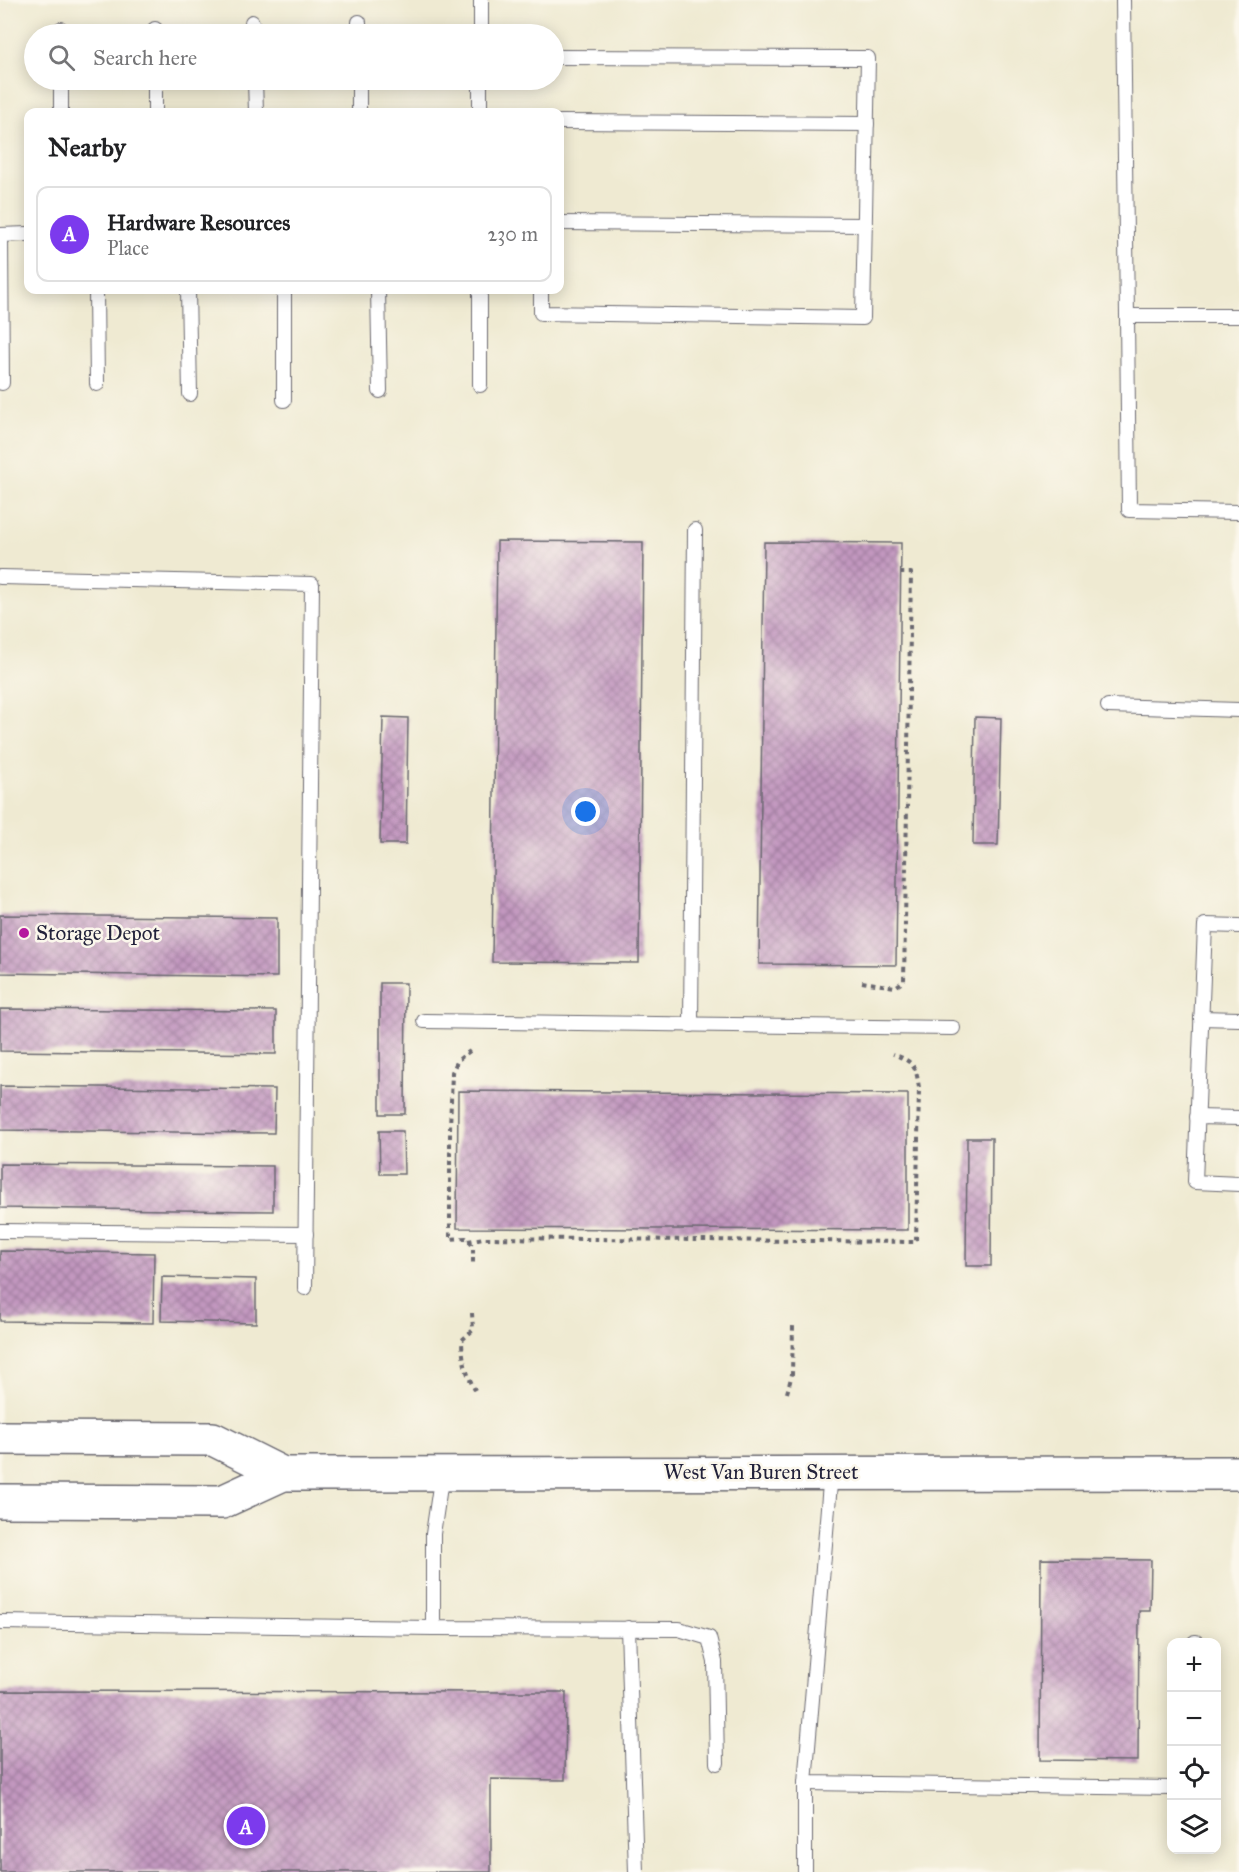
<!DOCTYPE html>
<html lang="en">
<head>
<meta charset="utf-8">
<style>
  body { margin:0; font-family:"IM FELL Great Primer",serif; background:#f2f2f2; color:#202124 }
  .controls { position:absolute; right:18px; bottom:18px; display:grid; overflow:hidden; border-radius:12px; box-shadow:0 3px 15px #0003 }
  .controls button { width:54px; height:54px; display:grid; place-items:center; padding:0; border:0; border-bottom:2px solid #e0e0e0; background:#fff; color:#202124; font:30px sans-serif }
  .you { position:absolute; left:586px; top:812px; width:21px; height:21px; margin:-15px; border:4px solid #fff; border-radius:50%; background:#1a73e8; box-shadow:0 0 0 9px #1a73e833 }
  .badge { display:grid; place-items:center; width:39px; height:39px; border-radius:50%; background:#7c3aed; color:#fff; font-size:20px; font-weight:700 }
  .pin { position:absolute; translate:-50% -50%; border:3px solid #fff; box-shadow:0 2px 6px #0006 }
  .list { margin:0; padding:0; list-style:none }
  h2 { display:flex; justify-content:space-between; align-items:center; height:78px; margin:0; padding:0 24px; font-size:26px }
  h2 small { font-size:20px; font-weight:400; color:#757577 }
  .list li { display:grid; grid-template-columns:39px 1fr auto; gap:18px; align-items:center; box-sizing:border-box; height:96px; margin:0 12px 12px; padding:0 12px; border:2px solid #e0e0e0; border-radius:12px }
  .list b { display:block; font-size:22px; white-space:nowrap }
  .list p { margin:0; font-size:20px; white-space:nowrap; color:#757577 }
  .list em { font-size:20px; font-style:normal; color:#757577 }
  .icon { flex:none; width:33px; height:33px; fill:none; stroke:currentColor; stroke-width:2; stroke-linecap:round; stroke-linejoin:round }
  .map { position:relative; flex:none; width:1239px; height:1872px; overflow:hidden }
  .search { position:absolute; background:#fff; box-shadow:0 3px 15px #0003; left:24px; top:24px; width:540px; height:66px; display:flex; align-items:center; gap:15px; box-sizing:border-box; padding:0 21px; border-radius:33px; color:#757577; font-size:22px }
  .panel { position:absolute; background:#fff; box-shadow:0 3px 15px #0003; left:24px; top:108px; width:540px; height:186px; border-radius:12px }
  .map>svg:first-child { display:block }
  .building { fill:url(#building-cross-hatch) }
  .lines { fill:none; stroke-linecap:round; stroke-linejoin:round }
  .lane-casing { stroke:#6a6870; stroke-width:16 }
  .primary-casing { stroke:#6a6870; stroke-width:36 }
  .path { stroke:#6a6870; stroke-width:4; stroke-dasharray:4.5 4.5; stroke-linecap:butt }
  .lane { stroke:#fff; stroke-width:14 }
  .primary { stroke:#fff; stroke-width:33 }
  .poi-dot { fill:#b5179e; stroke:#fbf7ec; stroke-width:2 }
  .labels { text-anchor:middle; dominant-baseline:central; stroke-width:5; stroke-linejoin:round; paint-order:stroke }
  .poi-label { font-size:21px; fill:#22223b; stroke:#fbf7ec; text-anchor:start }
  .street-label { font-size:21px; fill:#22223b; stroke:#fbf7ec }
</style>
</head>
<body>
<div class="map">
<svg width="1239" height="1872" viewBox="0 0 1239 1872">
  <defs>
    <pattern id="building-cross-hatch" width="8" height="8" patternUnits="userSpaceOnUse" patternTransform="scale(1.5)"><rect width="8" height="8" fill="#c398c0"/><path d="M0 0l8 8M0 8l8-8" fill="none" stroke="#9e7c9d"/></pattern>
  </defs>
  <rect width="100%" height="100%" fill="#fbf7ec"/>
  <filter id="ink" filterUnits="userSpaceOnUse"><feTurbulence type="fractalNoise" baseFrequency=".0167" numOctaves="2"/><feDisplacementMap in="SourceGraphic" scale="12" xChannelSelector="R" yChannelSelector="G"/><feConvolveMatrix kernelMatrix="1 2 1 2 8 2 1 2 1" color-interpolation-filters="sRGB"/></filter>
  <filter id="wash" filterUnits="userSpaceOnUse"><feTurbulence type="fractalNoise" baseFrequency=".008" numOctaves="4" result="noise"/><feDisplacementMap in="SourceGraphic" scale="24" xChannelSelector="R" yChannelSelector="G"/><feGaussianBlur stdDeviation="1.35" result="paint"/><feColorMatrix in="noise" values="0 0 0 0 0 0 0 0 0 0 0 0 0 0 0 0 0 1.4 0 .05"/><feComposite in="paint" operator="in"/></filter>
  <g filter="url(#wash)">
    <rect width="100%" height="100%" fill="#efead2"/>
    <g id="blocks">
      <g class="building">
        <polygon points="497,541 643,542 639,963 492,962"/>
        <polygon points="764,542 901,543 896,965 759,964"/>
        <polygon points="383,717 408,718 406,844 380,844"/>
        <polygon points="975,717 1001,718 998,845 973,845"/>
        <polygon points="0,915 277,918 277,977 0,973"/>
        <polygon points="380,983 406,983 405,1114 380,1114"/>
        <polygon points="0,1009 276,1011 276,1054 0,1051"/>
        <polygon points="0,1086 275,1089 274,1133 0,1130"/>
        <polygon points="458,1091 908,1094 908,1230 457,1228"/>
        <polygon points="379,1131 403,1131 404,1174 380,1174"/>
        <polygon points="967,1138 992,1138 991,1266 966,1266"/>
        <polygon points="0,1164 273,1166 273,1211 0,1208"/>
        <polygon points="0,1251 154,1253 153,1323 0,1321"/>
        <polygon points="162,1277 256,1279 256,1323 161,1321"/>
        <polygon points="1041,1559 1151,1560 1150,1611 1139,1611 1138,1761 1040,1760"/>
        <polygon points="0,1691 566,1692 565,1780 491,1779 491,1872 0,1872"/>
      </g>
    </g>
  </g>
  <g filter="url(#ink)">
    <use href="#blocks" fill-opacity="0" stroke="#6a6870" stroke-width="1.5"/>
    <g class="lines">
      <defs>
        <g id="lane">
          <polyline points="1123,0 1127,316 1239,316"/>
          <polyline points="252,22 253,34"/>
          <polyline points="359,22 359,34"/>
          <polyline points="61,34 61,29"/>
          <polyline points="155,34 155,29"/>
          <polyline points="481,34 481,0"/>
          <polyline points="255,80 256,112"/>
          <polyline points="359,80 359,112"/>
          <polyline points="480,80 480,112"/>
          <polyline points="61,112 61,80"/>
          <polyline points="155,112 155,80"/>
          <polyline points="560,122 867,124"/>
          <polyline points="560,223 865,225"/>
          <polyline points="0,235 28,234"/>
          <polyline points="1,235 2,383"/>
          <polyline points="96,290 97,384"/>
          <polyline points="188,290 190,394"/>
          <polyline points="284,290 284,400"/>
          <polyline points="378,290 380,391"/>
          <polyline points="480,290 480,385"/>
          <polyline points="541,290 541,313 863,318 868,58 554,57"/>
          <polyline points="1127,316 1129,510 1239,512"/>
          <polyline points="0,577 312,584 305,1288"/>
          <polyline points="1108,706 1239,710"/>
          <polyline points="1239,926 1205,925 1195,1182 1239,1184"/>
          <polyline points="1201,1018 1239,1019"/>
          <polyline points="424,1021 953,1028"/>
          <polyline points="691,1025 695,530"/>
          <polyline points="1197,1117 1239,1118"/>
          <polyline points="0,1231 306,1234"/>
          <polyline points="831,1472 805,1783 1172,1788"/>
          <polyline points="442,1473 433,1534 433,1628 679,1629 709,1638 715,1662 717,1763"/>
          <polyline points="0,1622 433,1628"/>
          <polyline points="628,1628 636,1872"/>
          <polyline points="1195,1642 1196,1642"/>
          <polyline points="805,1783 805,1872"/>
        </g>
        <g id="primary">
          <polyline points="0,1438 213,1439 283,1474"/>
          <polyline points="0,1501 222,1502 283,1474 1239,1473"/>
        </g>
      </defs>
      <use href="#lane" class="lane-casing"/>
      <use href="#primary" class="primary-casing"/>
      <g class="path">
        <polyline points="862,982 895,987 904,981 911,573 901,573"/>
        <polyline points="470,1051 458,1060 452,1072 450,1129 450,1239 466,1238 473,1246 473,1265"/>
        <path d="M468,1241L483,1238L916,1242L919,1088C916,1066 914,1062 893,1054"/>
        <path d="M472,1313L473,1330L462,1340C462,1358 466,1373 475,1390"/>
        <polyline points="787,1393 792,1374 793,1326"/>
      </g>
      <use href="#lane" class="lane"/>
      <use href="#primary" class="primary"/>
    </g>
  </g>
  <circle class="poi-dot" cx="24" cy="933" r="6"/>
  <g class="labels">
    <g class="poi-label">
      <text x="36" y="933">Storage Depot</text>
    </g>
    <g class="street-label">
      <text x="761" y="1472">West Van Buren Street</text>
    </g>
  </g>
</svg>
<div class="controls">
<button>+</button>
<button>−</button>
<button><svg class="icon" aria-label="locate" viewBox="0 0 24 24"><circle cx="12" cy="12" r="6"/><path d="M12 2v4M12 18v4M2 12h4M18 12h4"/></svg></button>
<button><svg class="icon" aria-label="layers" viewBox="0 0 24 24"><path d="M12 4l9 5-9 5-9-5zM3 14l9 5 9-5"/></svg></button>
</div>
<div class="you"></div>
<div class="pin badge" style="left:246px;top:1826px">A</div>
<div class="search"><svg class="icon" aria-label="search" viewBox="0 0 24 24"><circle cx="10" cy="10" r="6"/><path d="M15 15l6 6"/></svg>Search here</div>
<section class="panel">
<h2>Nearby<small></small></h2>
<ul class="list">
<li><span class="badge">A</span><div><b>Hardware Resources</b><p>Place</p></div><em>230 m</em></li>
</ul>
</section>
</div>
</body>
</html>
